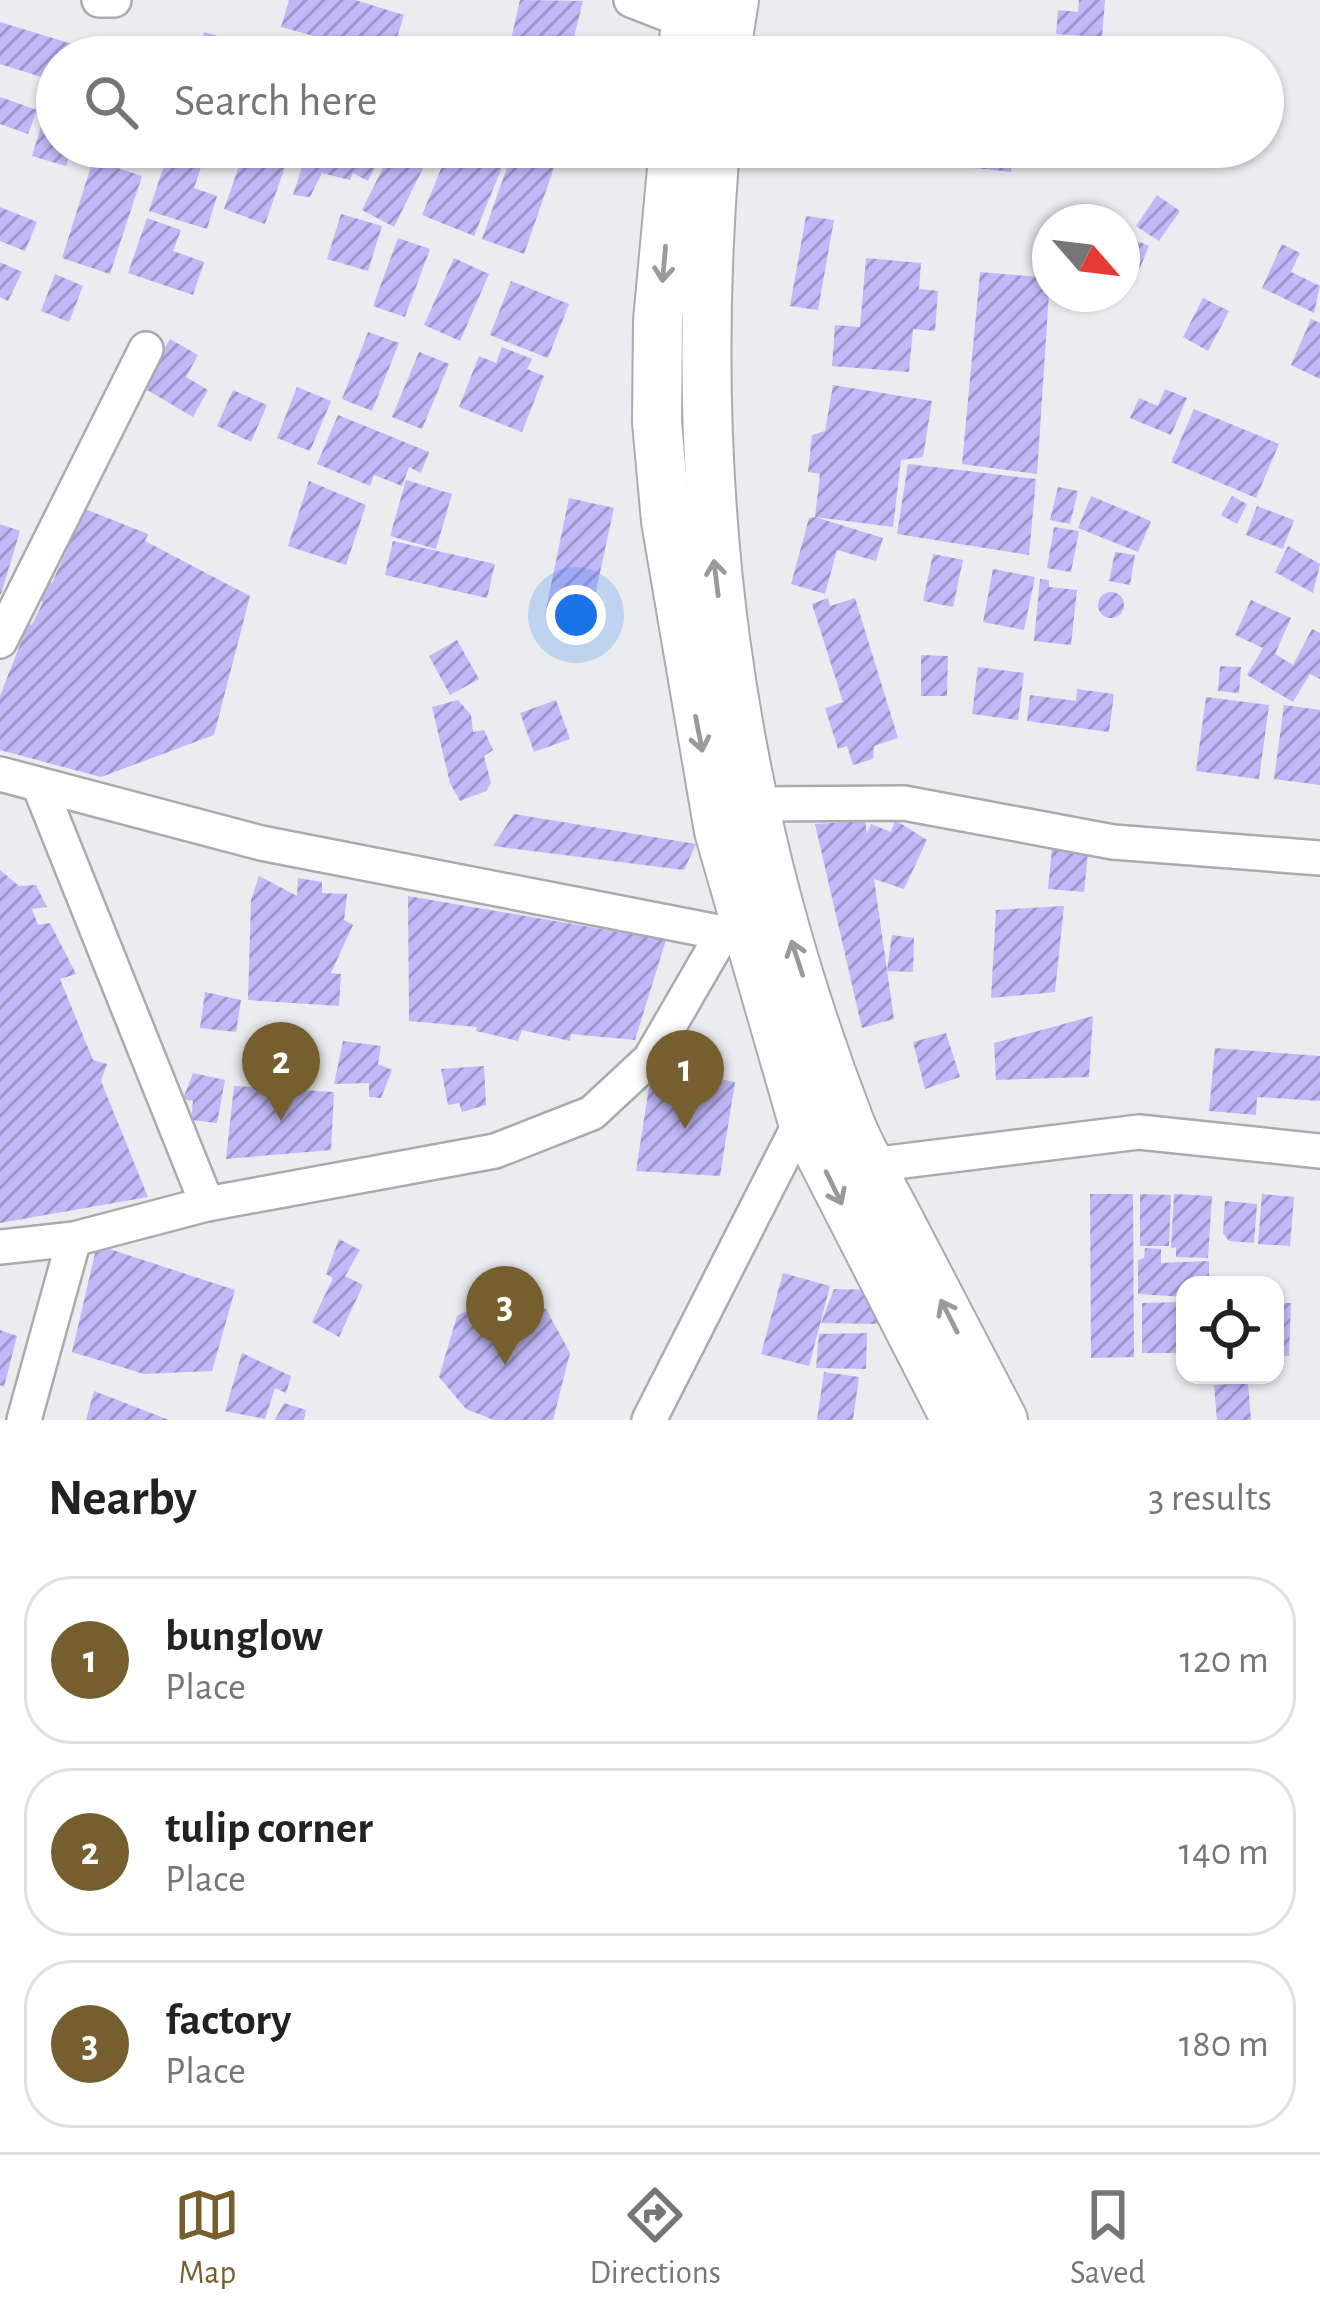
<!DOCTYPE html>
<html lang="en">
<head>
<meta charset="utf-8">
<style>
  body { margin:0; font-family:"Alegreya Sans",sans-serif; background:#f2f2f2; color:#222 }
  .controls { position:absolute; right:36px; bottom:36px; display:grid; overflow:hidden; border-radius:24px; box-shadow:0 3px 9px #0004 }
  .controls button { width:108px; height:108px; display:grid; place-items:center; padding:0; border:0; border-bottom:3px solid #e0e0e0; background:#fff; color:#222; font:60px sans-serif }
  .compass { position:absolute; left:1032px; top:204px; width:108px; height:108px; border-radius:50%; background:#fff; box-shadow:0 3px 9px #0004; rotate:118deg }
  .you { position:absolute; left:576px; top:615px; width:42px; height:42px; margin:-30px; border:9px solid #fff; border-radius:50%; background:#1a73e8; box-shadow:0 0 0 18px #1a73e833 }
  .badge { display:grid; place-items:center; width:78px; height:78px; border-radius:50%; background:#755f2f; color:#fff; font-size:39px; font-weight:700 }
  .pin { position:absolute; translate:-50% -99px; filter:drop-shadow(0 3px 6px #0008) }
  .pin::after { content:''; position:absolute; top:63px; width:42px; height:36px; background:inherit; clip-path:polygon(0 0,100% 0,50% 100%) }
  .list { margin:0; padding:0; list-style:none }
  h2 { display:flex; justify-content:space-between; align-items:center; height:156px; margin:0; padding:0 48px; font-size:51px }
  h2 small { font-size:39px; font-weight:400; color:#767676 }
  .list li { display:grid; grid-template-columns:78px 1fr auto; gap:36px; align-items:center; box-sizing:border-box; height:168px; margin:0 24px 24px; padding:0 24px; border:3px solid #e0e0e0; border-radius:48px }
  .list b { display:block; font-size:45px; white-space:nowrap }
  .list p { margin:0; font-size:39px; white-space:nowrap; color:#767676 }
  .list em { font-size:39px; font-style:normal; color:#767676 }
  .icon { flex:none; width:66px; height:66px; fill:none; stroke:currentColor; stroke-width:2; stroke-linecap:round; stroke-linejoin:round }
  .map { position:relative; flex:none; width:1320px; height:1420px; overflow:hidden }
  .search { position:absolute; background:#fff; box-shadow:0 3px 9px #0004; left:36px; right:36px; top:36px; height:132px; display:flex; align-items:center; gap:30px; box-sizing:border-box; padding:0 42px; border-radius:66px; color:#767676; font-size:45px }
  .sheet { height:732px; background:#fff }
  nav { display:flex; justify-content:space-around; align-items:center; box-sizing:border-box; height:168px; border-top:3px solid #e0e0e0; background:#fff; font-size:33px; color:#767676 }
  nav a { display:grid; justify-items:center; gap:6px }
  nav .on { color:#755f2f }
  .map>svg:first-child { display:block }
  .building { fill:url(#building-hatch) }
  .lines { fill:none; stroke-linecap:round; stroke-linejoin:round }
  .street-casing { stroke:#a9abae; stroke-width:38 }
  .secondary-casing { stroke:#a9abae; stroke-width:52 }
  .street { stroke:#fff; stroke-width:33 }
  .secondary { stroke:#fff; stroke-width:48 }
  .oneway { stroke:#9a9a9b }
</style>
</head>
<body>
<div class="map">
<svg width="1320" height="1420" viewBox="0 0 1320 1420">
  <defs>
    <pattern id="building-hatch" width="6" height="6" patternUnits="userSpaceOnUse" patternTransform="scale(3)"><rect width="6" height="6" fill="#c1b8f8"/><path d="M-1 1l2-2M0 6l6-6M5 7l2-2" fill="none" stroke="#9e96ca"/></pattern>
  </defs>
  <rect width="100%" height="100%" fill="#eaecf0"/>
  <g class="building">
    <polygon points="289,0 355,0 404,15 391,57 281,27"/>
    <polygon points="520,0 583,1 569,57 507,57"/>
    <polygon points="1079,0 1105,0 1102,37 1056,34 1058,10 1078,12"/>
    <polygon points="0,22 85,48 82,57 57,57 57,82 0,64"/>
    <polygon points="204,32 230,40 225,57 197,57"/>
    <polygon points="291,38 324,50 322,57 284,57"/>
    <polygon points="52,90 57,92 57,147 72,147 66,166 32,156"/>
    <polygon points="0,97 37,110 28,134 0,124"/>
    <polygon points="164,147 228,147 223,165"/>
    <polygon points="247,147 302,147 299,156 287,152 284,160"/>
    <polygon points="308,147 379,147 384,149 368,181 353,173 350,180 322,173 310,197 293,195"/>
    <polygon points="450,147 487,147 507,155 474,236 422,215"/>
    <polygon points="514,147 557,159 524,254 482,239"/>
    <polygon points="861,147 935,147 932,167 859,157"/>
    <polygon points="978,147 1014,147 1011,172 975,168"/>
    <polygon points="393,148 425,164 394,227 362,210"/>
    <polygon points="244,152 285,167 265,224 224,209"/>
    <polygon points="167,156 201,167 194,188 217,196 207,229 149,211"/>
    <polygon points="93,160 142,176 110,274 62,258"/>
    <polygon points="1157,195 1180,211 1159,241 1136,226"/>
    <polygon points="0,207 37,222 25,251 0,241"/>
    <polygon points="341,214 382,226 368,271 327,259"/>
    <polygon points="806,216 834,220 818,310 790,306"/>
    <polygon points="147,218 181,230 173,251 204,262 193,295 128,273"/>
    <polygon points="398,238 430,249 405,317 373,306"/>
    <polygon points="1130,238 1149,246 1139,270 1122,263"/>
    <polygon points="1282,244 1300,253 1291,272 1320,286 1314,313 1262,288"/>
    <polygon points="454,258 489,274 460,341 424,325"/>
    <polygon points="866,258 921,263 919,289 938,291 935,331 913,329 909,372 832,366 835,325 860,327"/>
    <polygon points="0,262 22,272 8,301 0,297"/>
    <polygon points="980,272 1050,278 1037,474 962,464"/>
    <polygon points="55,274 83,286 69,322 41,311"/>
    <polygon points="511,281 569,304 548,358 490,335"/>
    <polygon points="1203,298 1229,311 1208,351 1183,337"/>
    <polygon points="1311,319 1320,323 1320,379 1291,365"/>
    <polygon points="368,332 399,343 372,411 342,399"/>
    <polygon points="170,339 198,355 186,377 208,390 193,417 142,387"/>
    <polygon points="502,347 532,359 527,369 544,376 522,432 459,407 479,356 496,363"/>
    <polygon points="419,352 449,364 422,429 392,417"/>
    <polygon points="833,385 932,401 923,457 901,460 893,527 815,517 820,474 808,472 812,435 825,431"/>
    <polygon points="297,387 331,401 310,451 277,438"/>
    <polygon points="1165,389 1187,398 1171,435 1130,418 1139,398 1158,406"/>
    <polygon points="233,390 267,405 251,442 217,426"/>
    <polygon points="1194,409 1279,444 1256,498 1171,462"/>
    <polygon points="338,415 429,452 421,473 409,467 402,486 374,475 370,486 317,464"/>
    <polygon points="908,464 1036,479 1029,555 897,534"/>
    <polygon points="406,480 452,494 436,549 390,536"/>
    <polygon points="309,481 366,505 346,565 288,546"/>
    <polygon points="1058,487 1078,491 1070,524 1050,520"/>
    <polygon points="1091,496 1151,521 1138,552 1078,528"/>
    <polygon points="1232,496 1247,504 1237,524 1221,515"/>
    <polygon points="569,498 614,508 589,623 545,614"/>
    <polygon points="1257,506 1294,520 1283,549 1246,535"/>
    <polygon points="85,509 148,534 145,541 250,596 214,735 101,777 0,750 0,696 28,624 32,625 43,602 37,598 46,580 52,583"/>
    <polygon points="815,517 883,538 876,561 837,550 825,594 791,584 809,518"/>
    <polygon points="0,524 20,531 1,594 0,594"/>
    <polygon points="1054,527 1079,531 1071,572 1047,568"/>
    <polygon points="393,541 495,564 487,598 385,575"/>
    <polygon points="1288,546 1320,564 1313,593 1275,572"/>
    <polygon points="1115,552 1135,555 1130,585 1109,581"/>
    <polygon points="933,554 963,560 953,607 923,601"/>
    <polygon points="993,569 1035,577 1024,630 983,622"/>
    <polygon points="1040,579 1049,580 1049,587 1077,590 1071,645 1034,641"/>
    <circle cx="1111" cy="605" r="13"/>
    <polygon points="828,598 830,606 855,598 898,738 874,746 873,759 853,765 847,746 838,749 825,708 843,702 812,604"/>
    <polygon points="1251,600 1291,618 1275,654 1293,665 1312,629 1320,633 1320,679 1310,674 1293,702 1247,675 1263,648 1235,635"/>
    <polygon points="457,640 479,679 450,695 429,656"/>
    <polygon points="921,655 948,656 947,696 921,696"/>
    <polygon points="1220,666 1241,667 1239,693 1218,691"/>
    <polygon points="978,667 1024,673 1018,720 972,714"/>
    <polygon points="1077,689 1114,694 1109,732 1027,721 1030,695 1076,701"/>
    <polygon points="1206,697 1269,705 1259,779 1196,771"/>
    <polygon points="458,700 471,715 473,732 484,730 493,750 484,756 491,783 486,791 460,801 450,783 432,707"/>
    <polygon points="556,700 570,739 534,752 520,713"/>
    <polygon points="1284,705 1320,710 1320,785 1274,779"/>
    <polygon points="514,814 696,844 684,870 493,846"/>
    <polygon points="895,820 927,840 904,889 874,879 894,1019 862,1028 815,824 865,821 867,834 871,824 891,832"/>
    <polygon points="1052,849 1088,852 1084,892 1048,889"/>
    <polygon points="0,870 19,886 36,885 47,907 32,909 38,925 50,923 76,974 60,979 93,1060 107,1064 101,1081 148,1197 0,1223"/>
    <polygon points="259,876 297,896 298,878 322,882 322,893 347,894 344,920 353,925 331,973 341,974 339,1006 248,1000 251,900"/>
    <polygon points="408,896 666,940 635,1040 571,1034 570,1041 522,1030 518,1041 476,1031 477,1027 409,1021"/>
    <polygon points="1064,906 1055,992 991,998 996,910"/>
    <polygon points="892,935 914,938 913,972 887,971"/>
    <polygon points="205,992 241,1000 236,1032 200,1028"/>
    <polygon points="1093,1016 1089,1077 996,1080 994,1043"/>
    <polygon points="946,1033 960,1077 925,1089 913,1042"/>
    <polygon points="343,1041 381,1046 378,1064 392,1070 381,1098 369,1097 369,1083 334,1084"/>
    <polygon points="1215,1048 1320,1056 1320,1101 1257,1097 1256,1115 1209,1111"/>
    <polygon points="484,1066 486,1105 462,1112 459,1103 448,1105 441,1069"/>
    <polygon points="674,1070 735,1082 720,1176 636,1171 649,1087"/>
    <polygon points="193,1073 225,1080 217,1123 191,1120 193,1101 183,1099"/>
    <polygon points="234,1086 334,1092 331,1150 226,1159"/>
    <polygon points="1090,1194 1133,1194 1134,1357 1091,1358"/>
    <polygon points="1140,1194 1171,1195 1169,1246 1140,1246"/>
    <polygon points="1174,1194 1212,1196 1208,1258 1176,1257 1176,1247 1171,1248"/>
    <polygon points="1262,1194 1294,1197 1290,1246 1258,1244"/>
    <polygon points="1225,1201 1257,1204 1254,1243 1229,1241 1223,1233"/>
    <polygon points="339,1239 360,1250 345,1276 363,1285 339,1337 312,1322 333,1278 326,1274"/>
    <polygon points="97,1245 235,1290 212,1371 144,1374 72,1352"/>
    <polygon points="1145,1248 1161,1249 1161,1263 1209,1261 1209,1285 1185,1285 1185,1297 1138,1294 1138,1260 1144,1258"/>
    <polygon points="783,1273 830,1286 809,1366 761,1354"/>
    <polygon points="834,1289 879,1290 878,1324 821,1323"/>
    <polygon points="498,1294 546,1309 570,1353 553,1420 494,1420 466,1409 439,1377 457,1316"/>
    <polygon points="1185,1302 1185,1353 1142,1353 1142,1303"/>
    <polygon points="1275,1303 1291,1303 1289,1356 1275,1355"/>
    <polygon points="0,1330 17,1336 4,1387 0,1385"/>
    <polygon points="867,1333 866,1369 816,1368 819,1334"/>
    <polygon points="242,1353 291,1376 286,1393 275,1388 265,1419 225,1411"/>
    <polygon points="824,1372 859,1377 853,1420 817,1420"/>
    <polygon points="1248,1383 1251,1420 1217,1420 1214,1385"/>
    <polygon points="94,1391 169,1420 86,1420"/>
    <polygon points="284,1403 306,1410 304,1420 275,1420"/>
  </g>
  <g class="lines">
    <defs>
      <g id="street">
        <polyline points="99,0 114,0"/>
        <polyline points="631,0 685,21"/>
        <polyline points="0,641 146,349"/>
        <polyline points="0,774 261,843 723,933"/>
        <polyline points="39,785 207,1204"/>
        <polyline points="753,804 904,803 1113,842 1320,858"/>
        <polyline points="871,1165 1139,1132 1320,1151"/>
        <polyline points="0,1247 74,1239 207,1204 495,1151 592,1113 650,1059 723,933 746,929"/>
        <polyline points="24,1420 74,1239"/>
        <polyline points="649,1420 802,1119"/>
      </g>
      <g id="secondary">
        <polyline points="682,57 689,0"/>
        <polyline points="725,57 734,0"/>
        <polyline points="674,147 658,321 657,422 666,521 719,831 802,1119 956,1420"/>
        <path d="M715,147C687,486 726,802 849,1121C863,1157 885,1192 902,1226C936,1291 969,1355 1003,1420"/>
      </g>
    </defs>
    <use href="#street" class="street-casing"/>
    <use href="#secondary" class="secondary-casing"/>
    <use href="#street" class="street"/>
    <use href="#secondary" class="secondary"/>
  </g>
  <defs><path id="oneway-shaft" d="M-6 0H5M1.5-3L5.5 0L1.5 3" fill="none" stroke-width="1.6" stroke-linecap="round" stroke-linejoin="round" transform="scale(3)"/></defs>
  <g class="oneway">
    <use href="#oneway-shaft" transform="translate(664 264) rotate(95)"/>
    <use href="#oneway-shaft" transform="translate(716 578) rotate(-97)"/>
    <use href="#oneway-shaft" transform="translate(699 734) rotate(79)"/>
    <use href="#oneway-shaft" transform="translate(797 958) rotate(-108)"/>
    <use href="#oneway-shaft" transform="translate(834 1188) rotate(64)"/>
    <use href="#oneway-shaft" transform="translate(949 1316) rotate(-117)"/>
  </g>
</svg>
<div class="controls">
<button><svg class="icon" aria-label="locate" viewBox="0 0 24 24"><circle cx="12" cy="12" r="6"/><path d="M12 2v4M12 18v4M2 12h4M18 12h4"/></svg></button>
</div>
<svg class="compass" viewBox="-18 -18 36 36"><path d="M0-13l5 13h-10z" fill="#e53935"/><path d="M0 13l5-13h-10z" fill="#767676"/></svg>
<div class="you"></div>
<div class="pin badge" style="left:685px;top:1129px">1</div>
<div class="pin badge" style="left:281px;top:1121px">2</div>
<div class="pin badge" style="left:505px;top:1365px">3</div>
<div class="search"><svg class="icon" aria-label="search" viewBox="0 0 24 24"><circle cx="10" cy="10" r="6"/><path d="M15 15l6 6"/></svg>Search here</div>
</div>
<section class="sheet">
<h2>Nearby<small>3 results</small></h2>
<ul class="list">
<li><span class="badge">1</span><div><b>bunglow</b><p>Place</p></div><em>120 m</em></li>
<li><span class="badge">2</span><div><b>tulip corner</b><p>Place</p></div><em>140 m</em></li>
<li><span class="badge">3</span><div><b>factory</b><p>Place</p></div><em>180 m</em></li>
</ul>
</section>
<nav>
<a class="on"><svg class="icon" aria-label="map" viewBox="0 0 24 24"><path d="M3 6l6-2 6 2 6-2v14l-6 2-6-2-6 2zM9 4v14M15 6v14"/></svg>Map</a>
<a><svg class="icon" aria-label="directions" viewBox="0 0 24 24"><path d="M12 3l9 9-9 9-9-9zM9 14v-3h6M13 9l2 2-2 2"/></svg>Directions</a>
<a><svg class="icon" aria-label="saved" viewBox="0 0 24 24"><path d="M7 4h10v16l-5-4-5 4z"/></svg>Saved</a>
</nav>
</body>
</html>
